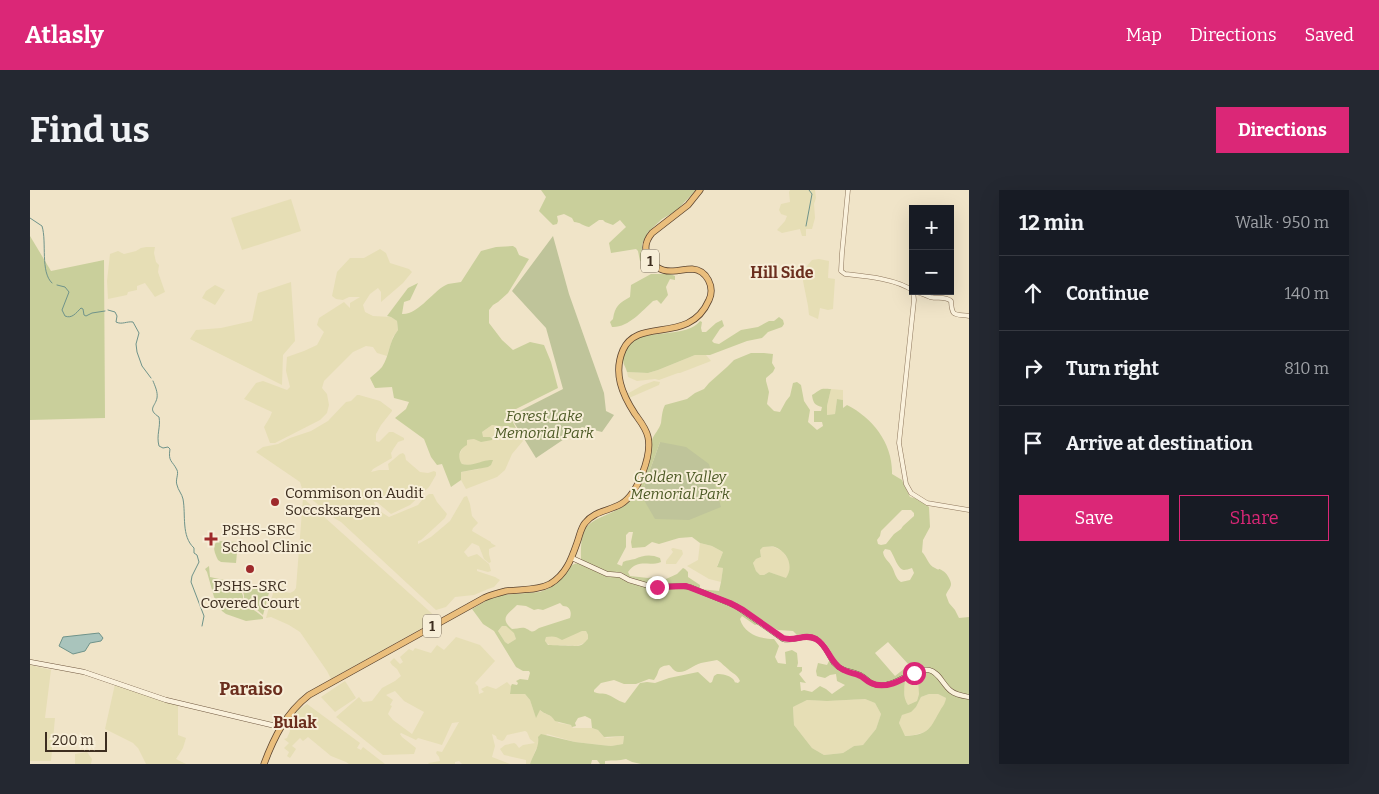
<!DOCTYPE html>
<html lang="en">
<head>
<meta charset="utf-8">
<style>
  body { margin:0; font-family:Bitter,serif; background:#242831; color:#f1f3f6 }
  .controls { position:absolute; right:15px; top:15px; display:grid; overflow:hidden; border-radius:0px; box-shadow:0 5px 20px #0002 }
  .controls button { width:45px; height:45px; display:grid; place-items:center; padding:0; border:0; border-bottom:1px solid #363941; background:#171b24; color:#f1f3f6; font:25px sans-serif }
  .scale { position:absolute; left:15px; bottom:12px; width:62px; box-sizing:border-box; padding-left:5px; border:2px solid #3d2e20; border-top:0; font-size:14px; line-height:18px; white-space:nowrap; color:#3d2e20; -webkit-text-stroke:4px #f7eed8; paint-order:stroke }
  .stop { position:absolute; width:15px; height:15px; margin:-11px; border:4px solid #db2777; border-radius:50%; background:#fff }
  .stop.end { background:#db2777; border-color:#fff; box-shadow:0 1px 5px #0008 }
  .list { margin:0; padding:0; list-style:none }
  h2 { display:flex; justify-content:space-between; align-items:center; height:65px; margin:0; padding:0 20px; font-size:21px }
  h2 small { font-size:16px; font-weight:400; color:#9ea1a6 }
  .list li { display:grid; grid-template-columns:32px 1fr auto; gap:15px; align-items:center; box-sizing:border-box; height:75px; padding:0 20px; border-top:1px solid #363941 }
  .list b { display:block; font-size:19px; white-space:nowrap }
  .list em { font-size:16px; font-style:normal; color:#9ea1a6 }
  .actions { display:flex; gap:10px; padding:15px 20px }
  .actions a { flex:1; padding:11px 0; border:1px solid #db2777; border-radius:0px; text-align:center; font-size:18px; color:#db2777 }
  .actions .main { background:#db2777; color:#fff }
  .icon { flex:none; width:28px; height:28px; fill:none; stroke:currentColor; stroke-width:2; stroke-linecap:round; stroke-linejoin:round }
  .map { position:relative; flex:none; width:939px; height:574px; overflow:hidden; border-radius:0px }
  header { display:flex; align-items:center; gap:30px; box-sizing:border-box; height:70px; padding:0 25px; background:#db2777; color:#fff }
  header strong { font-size:24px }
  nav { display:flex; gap:28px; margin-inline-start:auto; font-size:18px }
  .intro { display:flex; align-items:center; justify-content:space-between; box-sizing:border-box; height:120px; padding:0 30px }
  h1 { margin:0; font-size:35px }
  .button { padding:12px 22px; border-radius:0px; background:#db2777; color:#fff; font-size:18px; font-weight:700 }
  main { display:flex; gap:30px; padding:0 30px }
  aside { flex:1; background:#171b24; border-radius:0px; box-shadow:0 5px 20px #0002 }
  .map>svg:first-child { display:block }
  .farmland { fill:#e6deb5; fill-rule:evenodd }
  .green { fill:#c9cf9b; fill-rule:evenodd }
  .cemetery { fill:#bfc49a }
  .water { fill:#a9c4bc; stroke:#6f938a }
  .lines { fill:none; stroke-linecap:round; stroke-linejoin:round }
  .stream { stroke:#6f938a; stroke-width:1 }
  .tertiary-casing { stroke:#8d765c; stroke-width:5 }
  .secondary-casing { stroke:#6f573f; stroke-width:5.5 }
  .trunk-casing { stroke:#5b4430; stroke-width:7 }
  .tertiary { stroke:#faf1dc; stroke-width:4 }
  .secondary { stroke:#faf1dc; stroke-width:4.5 }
  .trunk { stroke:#eabe7c; stroke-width:5.5 }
  .route { stroke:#db2777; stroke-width:6 }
  .poi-dot { fill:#9e2a2b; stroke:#f7eed8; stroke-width:2 }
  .labels { text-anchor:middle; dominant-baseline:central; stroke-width:4; stroke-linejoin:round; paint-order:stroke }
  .shield { fill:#f7eed8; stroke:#756857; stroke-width:1 }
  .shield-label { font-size:14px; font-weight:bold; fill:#3d2e20 }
  .park-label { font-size:15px; font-style:italic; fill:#4d5a26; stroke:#f7eed8 }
  .poi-label { font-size:15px; fill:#3d2e20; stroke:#f7eed8; text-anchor:start }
  .neighbourhood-label { font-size:16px; font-weight:bold; fill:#6b2e1e; stroke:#f7eed8 }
  .quarter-label { font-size:18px; font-weight:bold; fill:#6b2e1e; stroke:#f7eed8 }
</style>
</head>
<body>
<header>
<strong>Atlasly</strong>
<nav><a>Map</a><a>Directions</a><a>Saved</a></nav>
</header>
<div class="intro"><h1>Find us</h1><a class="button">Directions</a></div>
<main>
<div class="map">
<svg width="939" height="574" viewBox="0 0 939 574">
  <rect width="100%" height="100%" fill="#f0e4c8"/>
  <g class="farmland">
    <polygon points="760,0 785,0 786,8 784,14 785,28 782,39 776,39 776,46 772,46 770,39 752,43 747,40 755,31 757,26 751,24 749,20 751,14 760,12 759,2"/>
    <polygon points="261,9 271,41 212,60 201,28"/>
    <polygon points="116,57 125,57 124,63 126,72 129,75 128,82 135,102 125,107 115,93 107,96 107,100 98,102 97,105 78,109 77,91 80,64 88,61 94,64 106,61 111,58"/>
    <polygon points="350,59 356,63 360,73 379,79 382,82 373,93 351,112 351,102 348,98 340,104 333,115 335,122 343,126 361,127 367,131 368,140 363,147 357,166 347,163 343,157 336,156 323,162 294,191 292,198 297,204 299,215 297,223 290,230 245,253 240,253 234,237 240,227 242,222 214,209 226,193 233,191 257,200 260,197 256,181 257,167 274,161 287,155 294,142 287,135 289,128 314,112 320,118 320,113 330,107 319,107 313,110 306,109 302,106 307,82 320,68 334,68"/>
    <polygon points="789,69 799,71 798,88 805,89 803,119 798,120 790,118 788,129 779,125 778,116 773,91 777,76 782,70"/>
    <polygon points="261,92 265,151 253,165 252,195 160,149 166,140 191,138 222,131 228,103"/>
    <polygon points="185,95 195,100 185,115 172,108 176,101"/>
    <polygon points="665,165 676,165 681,171 650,183 648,183 629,190 625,189 607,191 598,187 597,182 618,183 628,180"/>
    <polygon points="624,191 630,192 629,195 599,208 597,204 613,195"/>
    <polygon points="801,199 813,200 813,210 807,209 805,224 797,225 797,216"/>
    <polygon points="327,205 329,205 350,211 362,220 362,221 351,235 346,244 346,251 349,252 359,242 363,242 374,248 374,250 368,252 364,258 361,263 362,268 343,279 341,282 349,280 359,280 358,274 370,264 373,263 375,265 376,270 390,282 398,283 404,281 406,282 406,285 399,297 380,315 361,324 347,312 344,312 346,317 351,322 359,327 388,315 393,309 399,304 403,304 407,312 417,324 415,328 391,350 388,351 388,354 401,347 420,331 431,312 434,307 437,306 440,314 442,326 448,333 443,338 442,341 461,352 461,353 466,356 459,359 459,364 461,372 459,373 454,369 449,356 442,353 434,362 438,367 447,364 459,374 461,381 458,382 447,379 447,381 465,387 470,390 464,397 458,399 444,405 425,407 416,417 406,420 311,332 304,328 273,302 270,292 226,262 233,257 248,254 260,248 281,241 298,231 316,212 321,211"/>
    <polygon points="462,235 486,238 493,251 482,264 475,280 467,287 436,299 431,290 431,282 449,279 459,270 446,274 437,275 432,274 429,270 429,265 431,261 437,250 444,249 462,250 462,247 452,247 451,245 452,242"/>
    <polygon points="273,308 408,429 301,489 297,481 270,442 259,435 241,427 236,428 244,400 260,403 264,401 266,398"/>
    <polygon points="670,353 682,356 693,362 687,376 693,378 691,392 679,389 657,376 668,370"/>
    <polygon points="733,357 744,357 752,361 756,366 760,372 760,379 759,384 757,389 739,382 734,385 730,385 726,381 723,373 726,369 731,367 730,360"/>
    <polygon points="643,358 652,360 653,364 646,374 636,374 636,371 643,362 641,359"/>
    <polygon points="472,436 476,436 485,443 486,449 478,454 475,452 468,441"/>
    <polygon points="552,441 556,441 558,445 559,449 554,453 547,456 534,455 521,456 515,452 516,447"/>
    <path d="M426,447L450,455L465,471L445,493L448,496L449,504L454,502L451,499L457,496L466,499L477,492L481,496L480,504H495L500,510L506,527L509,519L512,522L521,526L529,533L541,535L543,538H562L568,540L574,547L577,548L594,546L593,554L581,556L571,555L545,552L517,544L506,559L500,574H496V570L474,565L470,559L475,555L484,553L486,554L489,558L493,555L505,553L500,549L497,542L495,541L477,545L474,550L472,551L467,549L466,546L462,544L465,556L462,567L480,574H432L429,571L425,572V574H399L398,573L410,571L409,567L406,563L407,561L412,562L429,532L422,533L412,555L388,548L386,550L371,543L370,544L372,547L386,558L384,564L353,565L306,527L329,507L333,512L342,511L352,498L365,491L371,486L367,479L362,475L360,472L364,468L370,474L373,472L370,467L379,459L383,461L385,458L401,463L407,455L414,460ZM365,501L374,511L394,522L382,544L363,530L358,524L362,516L360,515L363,510L356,505Z"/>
    <polygon points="0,475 21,480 15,528 25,528 21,571 0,571"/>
    <polygon points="879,489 889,489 889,504 887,511 878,515 875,510 874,501 875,490"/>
    <polygon points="315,491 326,508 305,522 291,507"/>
    <polygon points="85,494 148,515 148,545 156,548 153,558 146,569 156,574 116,574 108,558 103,553 75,539"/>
    <polygon points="899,504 908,504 916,508 915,514 911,520 908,528 903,535 895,542 884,545 874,546 869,533 872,525 886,517 891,507"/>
    <polygon points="835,509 845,513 851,524 846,539 833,555 824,556 813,563 794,565 782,558 764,535 763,517 777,510 797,511"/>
    <polygon points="277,514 330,553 327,558 331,560 333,557 355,574 319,574 316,572 301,566 278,547 273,551 270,548 262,556 266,559 260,568 257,566 259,562 254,558 259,553 254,549 257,548 260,541 257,535 268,520"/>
    <polygon points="57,562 62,569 61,574 45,574 45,564"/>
  </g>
  <g class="green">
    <path d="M511,0H666L646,21L632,29L618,42L612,54L613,72L610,71L608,61L606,59L581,63L579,53L596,37L590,30L583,35L575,32L573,30H569L559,37C553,36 550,32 544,32L542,28L534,24L527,26L528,31L527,34L523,35L509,21L516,7Z"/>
    <polygon points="0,46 21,81 74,70 75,228 0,230"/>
    <path d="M483,56L486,58L489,65L499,69L478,103L468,112L463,115L459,120V133L472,150L483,160L500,152L514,155L521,172L528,198L478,223L486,238L462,235L452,242L453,247H460L462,248V250L451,252L444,249L437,250V255C429,259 427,267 432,274C444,277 452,269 463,270L461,275L458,277L431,282V290L421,297L412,274L407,275L401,267L394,249L365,228L376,219L379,212L364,208L362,197L345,198L340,188C344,184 349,181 352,177C360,165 358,153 368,140L367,131L361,127L357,126L378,98L388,93L380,110L374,112L372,124C389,125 404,99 418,94C422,93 427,93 431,92L451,61L466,57Z"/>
    <path d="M621,84H640L645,86V90L640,89L636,97L638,105L631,114L627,110L623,111C612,121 598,138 582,137L580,132L583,129C585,116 589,113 600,107L601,95Z"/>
    <path d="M749,127L753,130L754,134L752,137L738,142L732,148L717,151L680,165H665L628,180L618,183L597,182C596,177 592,173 593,167C598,132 652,153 670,131L672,132L671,138L672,142H676L686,133L692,130L694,136L690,139L682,151L684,153L689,154L711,140L728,137L739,131H744Z"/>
    <path d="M721,163H734L743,164L742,173L745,178L743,182L736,188V191L739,202L737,214L744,221L750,222L756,211L760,206L763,193L767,192L771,195L774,211L780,220L778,232L787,240L793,236L792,232H784V221H791L792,217C784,215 783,212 782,205C792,199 789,198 801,199L797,216V225L805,224L807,209L813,210V218L817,215C843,228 863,254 862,284L872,290L880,307L888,309L899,317L900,337L893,350L892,362C897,367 898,375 905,378C912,382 906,376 913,381C916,382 921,390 921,394C921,398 917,401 916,405L919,413L925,420L929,428L939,427V574H611L602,572L596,569C589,571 583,570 575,571V574H570L567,570H562L561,574H500C503,565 510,556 508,547L511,544L545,552L571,555L581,556L593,554L594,546L574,547L568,540L562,538L561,529L555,526L548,528L545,533L546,536L542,537L541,535L525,531C520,523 515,525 510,520L506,528L500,510L495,504H480L481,496L482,494L487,495L488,493L486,491L490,489L498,490L500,483L499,481H493L486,477L464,441L453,434L442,419L461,408L470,405L510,402C516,400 521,397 526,394C534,386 538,372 551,373C551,363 550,352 554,342C559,326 591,324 603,308C613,295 616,277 620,261C621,258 621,253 622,250C624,244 629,240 631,233C632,226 632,221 635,215L657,209L665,203L674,199L679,193L697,177L704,170ZM630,252L659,330L611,305ZM872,320H881L884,323V326L873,336L871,339L864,344L856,354L851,355L848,354L847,350L850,346L851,341ZM599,342H603L601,352L602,358L615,357L622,352L629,354L649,348L662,347L670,353L682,356L693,362L687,377L693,378L691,392L689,401L670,399V395L658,387V382L655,379L653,378L647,384L636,389L623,387L618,388L600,386L598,382C608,368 618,377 631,372L630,368C621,364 613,365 605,369C601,370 597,370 593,372L592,376L587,374L596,357V345ZM733,357C737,357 742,356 745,357C758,362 764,377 756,388L739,382L734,385H730L726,381L723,373L726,369L731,367L730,360ZM855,359L860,360C864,365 868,380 874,380C876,380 879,379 882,378L884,383L880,390L871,392C865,388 865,382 862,377C859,371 854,369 853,362ZM591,382C611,398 640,397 664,399H622L603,393L588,383ZM530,413L533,416C540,416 542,422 540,428L509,438C501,444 502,441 495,438C491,437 486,439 482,439C469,428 478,424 487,415L496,416L504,420L508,419L513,420ZM712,426L725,435L733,433L748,440L763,441L767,445C786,441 797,451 804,468L799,471L797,475L788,473L786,481L787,486L795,488L800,485L806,484L807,491L815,495L802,504L796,499L790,496L782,502L774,500L771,501L770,492L776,493L769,484L772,481V477H767L768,473L767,463L762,460L755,462L756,474L748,473L745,467L749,456L744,449C730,449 714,444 710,429ZM472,436H476L484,443L486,449L478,454L475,452L468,441ZM552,441H556L558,445V449C555,452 553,455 548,456C546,456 519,455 518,455C517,454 516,452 515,451L516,447C523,446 526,446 532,450ZM858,452L879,475L865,486L845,463ZM687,470C692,473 693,475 698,479C703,484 707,484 710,491L708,493C702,491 707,494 703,489C699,485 692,484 687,484L684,486L682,492L680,493L668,482L639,488L625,493L617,492L610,493L595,513C587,511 583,506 576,504C571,503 568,504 564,502V500L571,493L584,490L594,494H606L619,489L624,490C631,481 625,477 639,475C642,477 643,481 648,482C656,483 663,475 671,473C676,472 682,471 687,470ZM879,489H888L889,504L887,511L878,515C873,508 874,500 875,491ZM899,504H908L916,508C915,513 914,515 911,519C900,538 900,545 875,546L869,533L872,525L881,522L886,517L891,507ZM835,509L845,513L851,524L846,539L833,555L824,556L813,563L794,565L782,558L764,535L763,517L777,510L797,511Z"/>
    <path d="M188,351L208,352L206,373L191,372L188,370C185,364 181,355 188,351Z"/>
    <path d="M179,376L180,387L208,393L213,406V412C219,418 227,421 233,427V429L216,431L196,424L192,421L184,407L177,382L175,379Z"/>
    <polygon points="210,393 240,399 233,425 226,419 217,414 214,411 214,405"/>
  </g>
  <g class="cemetery">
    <polygon points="523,46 539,104 574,203 576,221 584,225 572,242 552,237 506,268 480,226 533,199 516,138 482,101"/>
    <polygon points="630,252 656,257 679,274 691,317 659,330 625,329 611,305"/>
  </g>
  <polygon class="water" points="69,443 73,448 71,451 60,453 55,461 43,464 29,456 33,447"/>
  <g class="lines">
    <g class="stream">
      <path d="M0,28L12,36C17,52 10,82 22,93"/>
      <polyline points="776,36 782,4 779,0"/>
      <path d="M27,95L35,97L39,102L32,120L35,126C42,129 46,123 51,118L53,119L54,125L56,126L62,123L75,121"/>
      <path d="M78,120L85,122L87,126L86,132C92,135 97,131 103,132L109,143L106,154L107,162L112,176L121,188"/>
      <path d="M123,191C125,196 128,202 127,208C125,217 117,219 129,227C131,237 126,245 129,256L133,258L138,257L140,259C138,272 142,270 147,280C149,284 145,290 147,295C148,300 152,304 153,309C156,325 151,346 164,358V363L167,365L169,372L162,386L161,392L174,426L172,436"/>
    </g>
    <defs>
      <g id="tertiary">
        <path d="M818,0L812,63L811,81L815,84C834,86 868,89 883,101"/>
        <polyline points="883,101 884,110 869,253 876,294 881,303 897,313 939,320"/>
        <path d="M883,101C889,102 894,105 900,107C908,109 915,106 921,111C922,127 924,124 939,126"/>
      </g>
      <g id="secondary">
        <path d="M542,368L577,384L590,385L599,390L616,395L627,397L652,396L660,397L706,416L753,449C764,452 774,443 786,449C796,455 798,465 804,473C813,483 822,480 832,486C838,490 841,495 848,495C867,497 883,477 899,480C909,482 913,495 921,501C926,505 933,506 939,507"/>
        <polyline points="0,472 54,482 136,510 250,537"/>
      </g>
      <path id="trunk" d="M234,574C244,547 256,523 279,505L454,408C461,405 468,403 476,401C490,399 507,401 520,394C537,384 542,367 548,350C550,344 551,338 555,333C564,321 579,321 591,314C608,304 622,265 618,247C616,238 610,231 605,224C592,204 583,183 593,160C608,126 659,156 679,110C685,97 677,80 662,79C655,79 649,81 643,81C631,82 620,75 617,64C614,56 617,49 622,43L658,15L670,0"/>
    </defs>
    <use href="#tertiary" class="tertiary-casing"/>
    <use href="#secondary" class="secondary-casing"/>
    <use href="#trunk" class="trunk-casing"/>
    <use href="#tertiary" class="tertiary"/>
    <use href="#secondary" class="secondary"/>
    <use href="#trunk" class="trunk"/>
  </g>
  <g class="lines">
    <path class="route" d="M627,397L656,396L700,413L713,420L753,448C765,452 774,443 786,449C796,455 798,465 805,473C811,481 819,482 828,485C833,486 836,491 841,493C855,500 872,490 884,483"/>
  </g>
  <g class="poi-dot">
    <circle cx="245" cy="312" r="5"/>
    <path d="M178.5 341.5h5v5h5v5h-5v5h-5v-5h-5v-5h5z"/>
    <circle cx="220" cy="379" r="5"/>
  </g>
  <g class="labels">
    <g class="shield">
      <rect x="611" y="59.5" width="18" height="23" rx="4"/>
      <rect x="393" y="424.5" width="18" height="23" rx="4"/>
    </g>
    <g class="shield-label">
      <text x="620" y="71">1</text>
      <text x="402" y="436">1</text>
    </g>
    <g class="park-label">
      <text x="514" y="226">Forest Lake<tspan x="514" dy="17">Memorial Park</tspan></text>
      <text x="650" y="287">Golden Valley<tspan x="650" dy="17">Memorial Park</tspan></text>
    </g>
    <g class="poi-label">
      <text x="255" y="303">Commison on Audit<tspan x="255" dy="17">Soccsksargen</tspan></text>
      <text x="192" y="340">PSHS-SRC<tspan x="192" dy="17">School Clinic</tspan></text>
      <text x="220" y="396" text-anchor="middle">PSHS-SRC<tspan x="220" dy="17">Covered Court</tspan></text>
    </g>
    <g class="neighbourhood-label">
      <text x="752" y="82">Hill Side</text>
      <text x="265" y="532">Bulak</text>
    </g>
    <g class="quarter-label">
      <text x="221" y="499">Paraiso</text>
    </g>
  </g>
</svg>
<div class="controls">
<button>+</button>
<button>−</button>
</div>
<div class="scale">200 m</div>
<div class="stop" style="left:884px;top:483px"></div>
<div class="stop end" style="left:627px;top:397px"></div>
</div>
<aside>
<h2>12 min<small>Walk · 950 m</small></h2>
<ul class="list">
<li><svg class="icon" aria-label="ahead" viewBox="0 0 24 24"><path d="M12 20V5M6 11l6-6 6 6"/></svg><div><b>Continue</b></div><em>140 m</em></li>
<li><svg class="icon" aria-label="right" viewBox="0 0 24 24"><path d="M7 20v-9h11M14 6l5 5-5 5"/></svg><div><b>Turn right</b></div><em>810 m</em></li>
<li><svg class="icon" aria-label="arrive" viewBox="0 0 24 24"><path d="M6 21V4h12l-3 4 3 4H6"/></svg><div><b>Arrive at destination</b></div></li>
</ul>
<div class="actions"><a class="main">Save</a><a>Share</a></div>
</aside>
</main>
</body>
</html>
